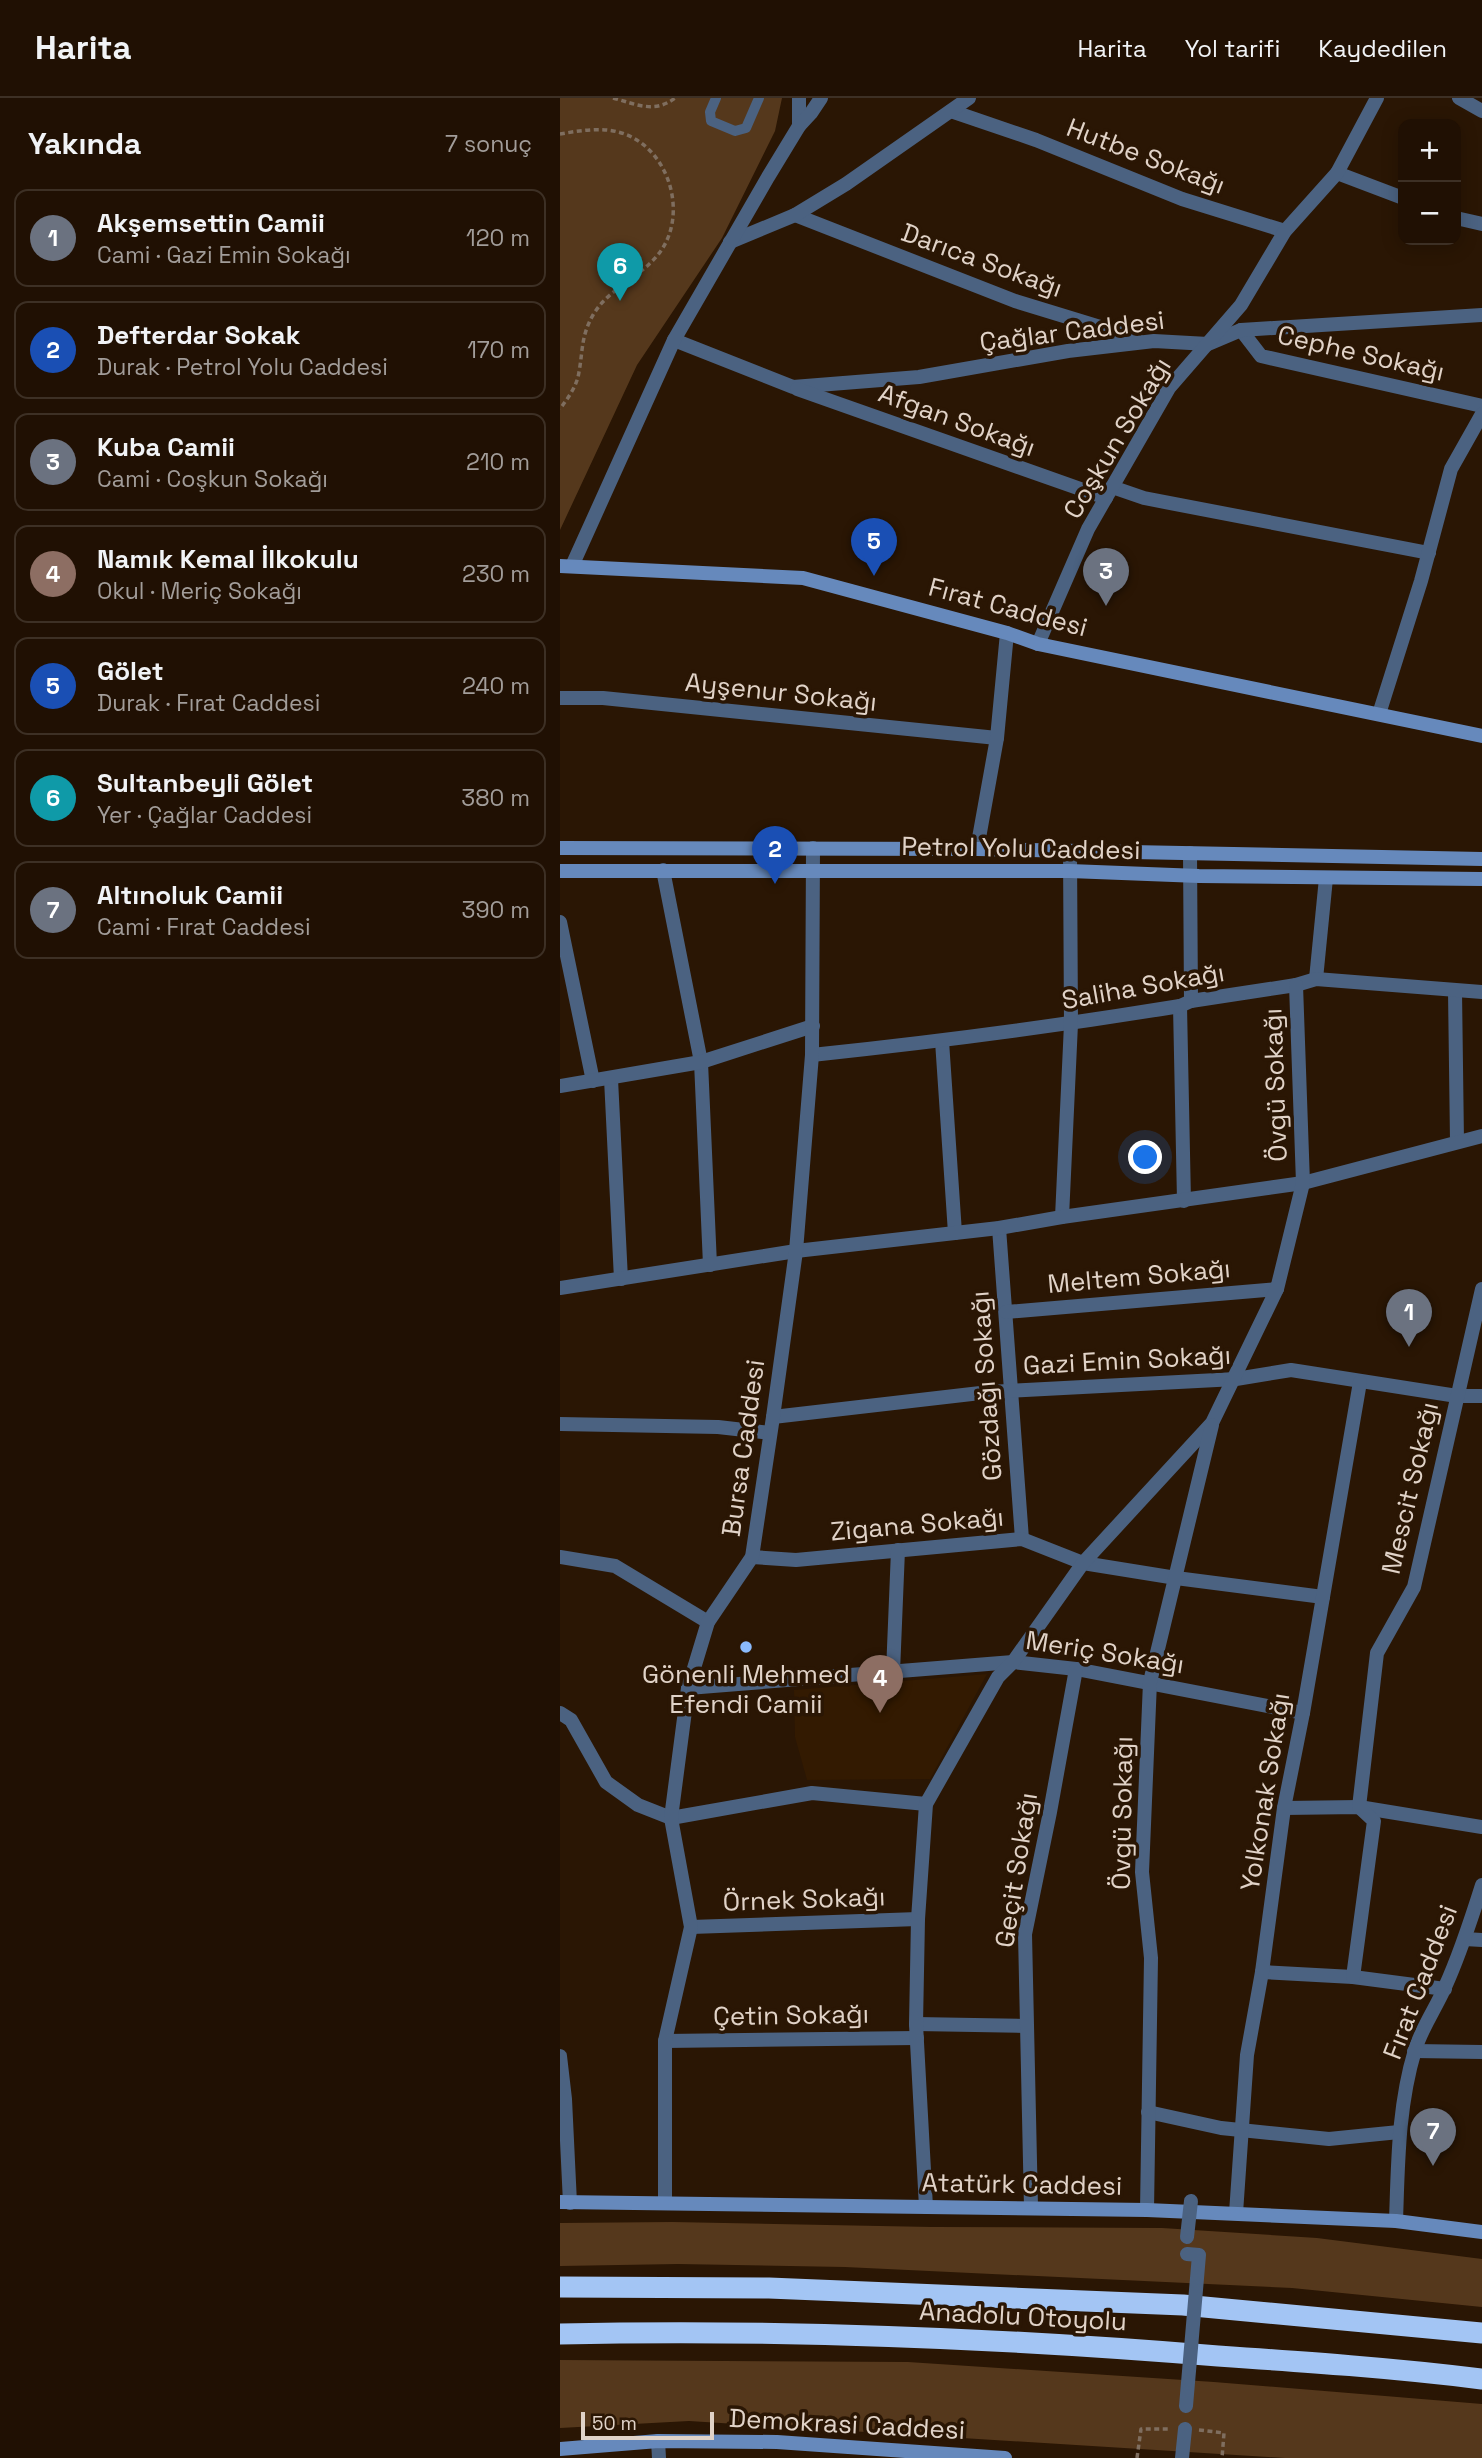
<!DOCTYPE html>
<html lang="tr">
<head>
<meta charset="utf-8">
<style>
  body { margin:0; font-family:"Space Grotesk",sans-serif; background:#2d1e12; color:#f1f3f6 }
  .controls { position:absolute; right:21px; top:21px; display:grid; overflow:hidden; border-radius:14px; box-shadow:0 4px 18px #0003 }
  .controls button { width:63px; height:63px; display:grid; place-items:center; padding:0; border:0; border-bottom:2px solid #3d3025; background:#201003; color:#f1f3f6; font:35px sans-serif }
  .scale { position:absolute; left:21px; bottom:18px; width:133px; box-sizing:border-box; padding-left:7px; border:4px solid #e1d3c8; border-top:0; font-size:19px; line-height:24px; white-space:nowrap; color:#e1d3c8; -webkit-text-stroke:5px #2a1604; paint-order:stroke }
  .you { position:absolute; left:586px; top:1060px; width:24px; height:24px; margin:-18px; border:5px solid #fff; border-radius:50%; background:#1a73e8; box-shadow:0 0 0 10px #1a73e833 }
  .badge { display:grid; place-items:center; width:46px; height:46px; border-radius:50%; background:#d93025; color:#fff; font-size:23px; font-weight:700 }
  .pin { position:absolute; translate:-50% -58px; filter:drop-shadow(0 2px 4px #0008) }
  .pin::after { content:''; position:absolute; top:37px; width:24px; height:21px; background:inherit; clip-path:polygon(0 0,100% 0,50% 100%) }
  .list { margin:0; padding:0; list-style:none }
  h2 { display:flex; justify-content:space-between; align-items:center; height:91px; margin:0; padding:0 28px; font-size:30px }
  h2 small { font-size:23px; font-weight:400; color:#a29d9a }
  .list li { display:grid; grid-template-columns:46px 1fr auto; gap:21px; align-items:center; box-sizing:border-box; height:98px; margin:0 14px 14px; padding:0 14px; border:2px solid #3d3025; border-radius:14px }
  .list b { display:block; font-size:26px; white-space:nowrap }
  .list p { margin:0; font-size:23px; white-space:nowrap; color:#a29d9a }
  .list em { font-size:23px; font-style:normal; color:#a29d9a }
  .map { position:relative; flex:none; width:922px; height:2360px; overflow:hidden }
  header { display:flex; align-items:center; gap:42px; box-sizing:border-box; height:98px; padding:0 35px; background:#201003; border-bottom:2px solid #3d3025 }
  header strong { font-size:33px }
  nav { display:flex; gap:38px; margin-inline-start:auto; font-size:24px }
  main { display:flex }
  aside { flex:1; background:#201003 }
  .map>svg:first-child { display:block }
  .built { fill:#331a01 }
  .green { fill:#55381c }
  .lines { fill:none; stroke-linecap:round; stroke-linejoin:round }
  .path { stroke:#7f6e5f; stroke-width:3.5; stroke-dasharray:5 3.5; stroke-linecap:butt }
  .lane { stroke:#4b6281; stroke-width:10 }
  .street { stroke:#4b6281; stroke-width:14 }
  .secondary { stroke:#6689bc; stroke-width:14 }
  .highway { stroke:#a3c5f4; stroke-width:21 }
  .street-bridge { stroke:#4b6281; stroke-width:14 }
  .poi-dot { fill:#8bbafc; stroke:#2a1604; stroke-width:2.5 }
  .labels { text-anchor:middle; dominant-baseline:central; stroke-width:7; stroke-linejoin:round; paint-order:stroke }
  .street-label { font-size:26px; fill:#e1d3c8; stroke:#2a1604 }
  .poi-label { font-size:26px; fill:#e1d3c8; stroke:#2a1604 }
</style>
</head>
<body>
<header>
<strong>Harita</strong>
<nav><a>Harita</a><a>Yol tarifi</a><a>Kaydedilen</a></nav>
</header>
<main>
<aside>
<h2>Yakında<small>7 sonuç</small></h2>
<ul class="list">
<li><span class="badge" style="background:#6b7280">1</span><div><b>Akşemsettin Camii</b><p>Cami · Gazi Emin Sokağı</p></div><em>120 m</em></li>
<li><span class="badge" style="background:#1a4fb4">2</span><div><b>Defterdar Sokak</b><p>Durak · Petrol Yolu Caddesi</p></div><em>170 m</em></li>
<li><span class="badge" style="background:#6b7280">3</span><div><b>Kuba Camii</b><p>Cami · Coşkun Sokağı</p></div><em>210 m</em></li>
<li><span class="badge" style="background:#8d6e63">4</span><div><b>Namık Kemal İlkokulu</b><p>Okul · Meriç Sokağı</p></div><em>230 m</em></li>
<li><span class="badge" style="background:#1a4fb4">5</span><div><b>Gölet</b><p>Durak · Fırat Caddesi</p></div><em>240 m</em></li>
<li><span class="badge" style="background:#0f9aa8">6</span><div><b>Sultanbeyli Gölet</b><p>Yer · Çağlar Caddesi</p></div><em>380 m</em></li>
<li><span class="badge" style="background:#6b7280">7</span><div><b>Altınoluk Camii</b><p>Cami · Fırat Caddesi</p></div><em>390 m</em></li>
</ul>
</aside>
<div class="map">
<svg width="922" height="2360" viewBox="0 0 922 2360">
  <rect width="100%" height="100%" fill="#2a1604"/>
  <polygon class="built" points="427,1576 370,1681 247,1682 235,1639 234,1592"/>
  <g class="green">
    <polygon points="0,0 222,0 215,33 162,140 77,267 0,432"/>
    <polygon points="112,2124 372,2129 602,2130 757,2140 922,2161 922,2209 732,2190 285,2169 118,2166 0,2168 0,2125"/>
    <polygon points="0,2262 348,2264 654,2284 922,2306 922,2360 725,2360 129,2323 0,2330"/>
  </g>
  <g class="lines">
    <g class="path">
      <path d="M53,0C76,6 94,16 115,0"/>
      <path d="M0,36C18,33 40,29 58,34C103,45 125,102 107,142C92,176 51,186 33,217C21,238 23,252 19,274C17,288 8,300 0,311"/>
      <polyline points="639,2332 664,2335 662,2360"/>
      <polyline points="577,2360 581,2331 610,2331"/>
    </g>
    <polyline class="lane" points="156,0 150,14 151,23 175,33 186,30 199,0"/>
    <g class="street">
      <polyline points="899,0 922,13"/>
      <polyline points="391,13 476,42 622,101 725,133"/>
      <polyline points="239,28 239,0"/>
      <polyline points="777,75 843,100"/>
      <polyline points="235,117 455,203 576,240"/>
      <polyline points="896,120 922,126"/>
      <polyline points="170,144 235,117 286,86 409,0"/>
      <polyline points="681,232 701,258 922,308"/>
      <polyline points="114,242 233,289 359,279 508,253 594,243 648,246 681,232 922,217"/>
      <polyline points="237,291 546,400"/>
      <polyline points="552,389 584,400 869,455"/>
      <polyline points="12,468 114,242 208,79 239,28 251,15 261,0"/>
      <polyline points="478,546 528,431 609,290 681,207 725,133 777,75 817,0"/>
      <polyline points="0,600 43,600 437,640"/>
      <polyline points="819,616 861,483 891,371 922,316"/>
      <polyline points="417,751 437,640 447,535"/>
      <polyline points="630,755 631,903"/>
      <polyline points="103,772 141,964 150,1167"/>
      <polyline points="0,824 33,983"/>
      <polyline points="756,881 766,780"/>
      <polyline points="895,893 897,1043"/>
      <polyline points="620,908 624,1103"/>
      <polyline points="382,943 395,1135"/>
      <path d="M252,957C376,944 498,928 620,908L631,903L736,887L756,881L922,894"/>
      <polyline points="51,981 61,1181"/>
      <polyline points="0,988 141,964 253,928"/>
      <polyline points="502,1119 511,926 510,753"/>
      <polyline points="439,1130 462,1441"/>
      <polyline points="0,1190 236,1153 439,1130 502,1119 743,1085 922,1038"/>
      <polyline points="446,1214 717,1191"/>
      <polyline points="213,1319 429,1294 676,1281 731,1272 897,1298 922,1298"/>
      <polyline points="0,1326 158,1329 210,1335"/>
      <polyline points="0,1459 55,1468 148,1524"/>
      <polyline points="192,1459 236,1462 462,1441 523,1465 616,1480 763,1499"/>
      <polyline points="333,1574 338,1452"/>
      <polyline points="128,1590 453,1564 516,1571 743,1615"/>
      <polyline points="0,1615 11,1622 46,1684 78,1707 111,1720 252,1695 366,1706"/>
      <polyline points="724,1710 799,1709 922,1729"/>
      <polyline points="131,1829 358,1821"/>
      <polyline points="905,1841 922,1842"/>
      <polyline points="702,1874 793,1879 885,1891"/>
      <polyline points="793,1879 814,1723 799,1709 817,1555 854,1489 922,1191"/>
      <polyline points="356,1926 466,1928"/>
      <polyline points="105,1943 357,1940"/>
      <polyline points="854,1953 922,1954"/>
      <polyline points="0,1958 5,2001 10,2105"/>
      <polyline points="588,2014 661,2030 769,2041 839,2034"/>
      <polyline points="105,2105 105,1943 131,1829 111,1720 128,1590 148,1524 192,1459 213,1319 236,1153 252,957 253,750"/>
      <polyline points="366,2109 356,1926 358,1821 366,1706 438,1579 453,1564 523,1465 652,1325 717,1191 743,1085 736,887"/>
      <polyline points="471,2109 465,1836 490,1714 516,1571"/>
      <polyline points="587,2112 591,1860 582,1774 590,1584 652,1327"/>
      <polyline points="676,2115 687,1957 702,1874 724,1710 743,1615 800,1284"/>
      <path d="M836,2123C838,2066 838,2008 855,1952C862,1929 876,1910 885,1889C900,1856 911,1822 922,1787"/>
      <polyline points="98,2343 99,2360"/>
      <polyline points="622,2360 625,2331"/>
    </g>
    <g class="secondary">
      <polyline points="0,468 243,480 447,535 478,546 922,638"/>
      <polyline points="0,750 417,751 922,761"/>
      <polyline points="0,773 510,773 639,778 922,781"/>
      <polyline points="0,2104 587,2112 836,2123 922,2134"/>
      <polyline points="0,2351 98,2343 217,2344 445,2360"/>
    </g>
    <g class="highway">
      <polyline points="0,2189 209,2190 623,2207 922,2235"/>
      <path d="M0,2236C219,2231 439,2240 658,2258C746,2264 834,2270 922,2281"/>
    </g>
    <g class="street-bridge">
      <polyline points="627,2139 631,2103"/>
      <polyline points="626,2308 639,2157 627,2156"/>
    </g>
  </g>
  <circle class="poi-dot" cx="186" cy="1549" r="7"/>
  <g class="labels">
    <g class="street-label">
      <text transform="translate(586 58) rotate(21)">Hutbe Sokağı</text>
      <text transform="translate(422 162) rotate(20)">Darıca Sokağı</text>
      <text transform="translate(512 233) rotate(-7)">Çağlar Caddesi</text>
      <text transform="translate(801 255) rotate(13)">Cephe Sokağı</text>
      <text transform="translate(397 322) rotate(20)">Afgan Sokağı</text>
      <text transform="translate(557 340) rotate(-59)">Coşkun Sokağı</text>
      <text transform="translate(448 509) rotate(15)">Fırat Caddesi</text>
      <text transform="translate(221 594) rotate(6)">Ayşenur Sokağı</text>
      <text transform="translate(461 750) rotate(1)">Petrol Yolu Caddesi</text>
      <text transform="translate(583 888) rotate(-10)">Saliha Sokağı</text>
      <text transform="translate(715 987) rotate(-92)">Övgü Sokağı</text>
      <text transform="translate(579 1178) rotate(-5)">Meltem Sokağı</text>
      <text transform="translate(567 1262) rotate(-3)">Gazi Emin Sokağı</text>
      <text transform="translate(426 1288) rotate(-94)">Gözdağı Sokağı</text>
      <text transform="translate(183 1350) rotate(-82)">Bursa Caddesi</text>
      <text transform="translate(850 1390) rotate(-77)">Mescit Sokağı</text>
      <text transform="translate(357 1426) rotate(-5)">Zigana Sokağı</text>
      <text transform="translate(545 1554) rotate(9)">Meriç Sokağı</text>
      <text transform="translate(705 1694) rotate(-81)">Yolkonak Sokağı</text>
      <text transform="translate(562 1715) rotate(-89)">Övgü Sokağı</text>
      <text transform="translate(456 1772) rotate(-81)">Geçit Sokağı</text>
      <text transform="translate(244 1801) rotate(-2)">Örnek Sokağı</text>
      <text transform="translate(860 1884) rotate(-69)">Fırat Caddesi</text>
      <text transform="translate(231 1917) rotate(-1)">Çetin Sokağı</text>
      <text transform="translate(462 2086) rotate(1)">Atatürk Caddesi</text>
      <text transform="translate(463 2218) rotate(3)">Anadolu Otoyolu</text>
      <text transform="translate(287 2326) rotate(3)">Demokrasi Caddesi</text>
    </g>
    <g class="poi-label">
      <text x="186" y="1576">Gönenli Mehmed<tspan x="186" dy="30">Efendi Camii</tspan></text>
    </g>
  </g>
</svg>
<div class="controls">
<button>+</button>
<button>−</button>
</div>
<div class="scale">50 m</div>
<div class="you"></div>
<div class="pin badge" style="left:849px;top:1249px;background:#6b7280">1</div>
<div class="pin badge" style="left:215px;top:786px;background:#1a4fb4">2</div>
<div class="pin badge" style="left:546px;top:508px;background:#6b7280">3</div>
<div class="pin badge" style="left:320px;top:1615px;background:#8d6e63">4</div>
<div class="pin badge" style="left:314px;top:478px;background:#1a4fb4">5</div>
<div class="pin badge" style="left:60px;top:203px;background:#0f9aa8">6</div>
<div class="pin badge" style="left:873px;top:2068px;background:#6b7280">7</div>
</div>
</main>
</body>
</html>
